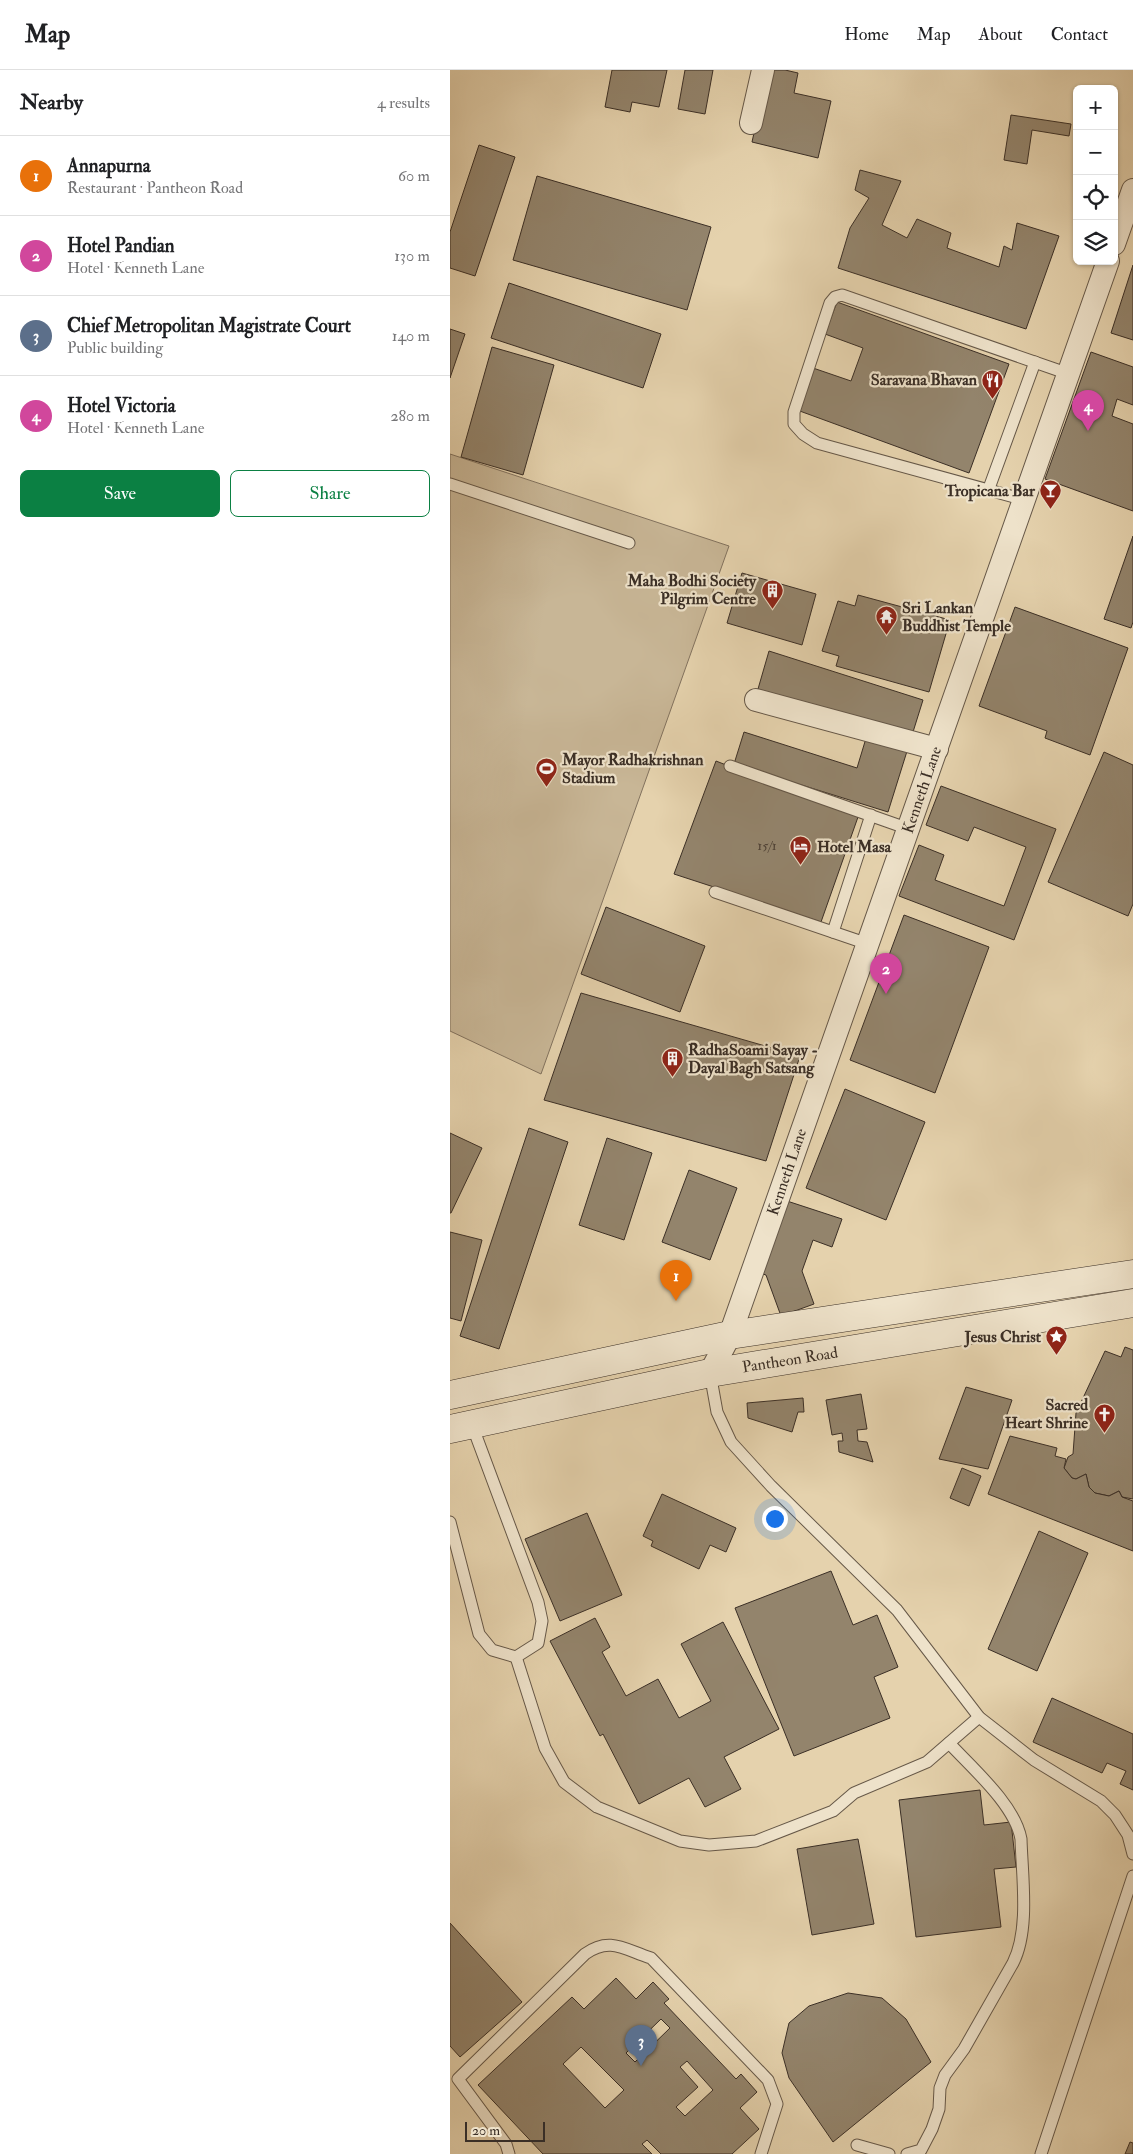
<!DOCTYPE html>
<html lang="en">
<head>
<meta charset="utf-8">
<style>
  body { margin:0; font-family:"IM FELL Double Pica",serif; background:#f2f2f2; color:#202124 }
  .controls { position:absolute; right:15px; top:15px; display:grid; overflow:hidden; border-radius:8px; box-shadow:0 1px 4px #0004 }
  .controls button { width:45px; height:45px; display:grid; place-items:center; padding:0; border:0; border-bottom:1px solid #e0e0e0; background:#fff; color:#202124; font:25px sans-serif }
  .scale { position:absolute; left:15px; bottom:12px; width:80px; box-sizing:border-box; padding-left:5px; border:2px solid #3b2f26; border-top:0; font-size:14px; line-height:18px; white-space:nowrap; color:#3b2f26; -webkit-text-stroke:4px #eee2ca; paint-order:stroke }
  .you { position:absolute; left:324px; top:1448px; width:18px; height:18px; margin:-12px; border:4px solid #fff; border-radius:50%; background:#1a73e8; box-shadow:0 0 0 8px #1a73e833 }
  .badge { display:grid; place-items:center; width:32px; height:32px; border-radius:50%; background:#0b8043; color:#fff; font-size:16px; font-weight:700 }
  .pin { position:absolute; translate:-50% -41px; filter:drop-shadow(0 1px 2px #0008) }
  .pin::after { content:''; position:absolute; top:26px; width:18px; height:15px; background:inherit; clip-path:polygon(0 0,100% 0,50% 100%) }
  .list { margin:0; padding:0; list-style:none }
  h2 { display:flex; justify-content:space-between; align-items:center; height:65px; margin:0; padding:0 20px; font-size:21px }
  h2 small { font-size:16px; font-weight:400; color:#757577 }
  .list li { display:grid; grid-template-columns:32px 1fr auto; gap:15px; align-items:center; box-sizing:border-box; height:80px; padding:0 20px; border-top:1px solid #e0e0e0 }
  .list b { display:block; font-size:19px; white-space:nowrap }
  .list p { margin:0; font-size:16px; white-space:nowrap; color:#757577 }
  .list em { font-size:16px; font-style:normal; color:#757577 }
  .actions { display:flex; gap:10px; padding:15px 20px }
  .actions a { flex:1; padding:11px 0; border:1px solid #0b8043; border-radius:8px; text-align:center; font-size:18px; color:#0b8043 }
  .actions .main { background:#0b8043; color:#fff }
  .icon { flex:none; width:28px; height:28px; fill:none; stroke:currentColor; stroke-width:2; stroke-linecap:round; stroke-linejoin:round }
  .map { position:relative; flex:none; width:683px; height:2084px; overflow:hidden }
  header { display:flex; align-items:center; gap:30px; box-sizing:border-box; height:70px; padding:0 25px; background:#fff; border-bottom:1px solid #e0e0e0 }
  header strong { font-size:24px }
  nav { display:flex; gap:28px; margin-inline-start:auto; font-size:18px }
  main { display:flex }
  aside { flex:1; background:#fff }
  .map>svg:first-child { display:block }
  .green { fill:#c8b696; stroke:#82725e }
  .building { fill:#93846c; stroke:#3b2f26; fill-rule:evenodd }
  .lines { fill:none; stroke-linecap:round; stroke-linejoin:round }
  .lane-casing { stroke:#665848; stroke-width:13 }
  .street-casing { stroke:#665848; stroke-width:24 }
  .secondary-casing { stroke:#3b2f26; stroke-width:29 }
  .lane { stroke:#eee2ca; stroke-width:11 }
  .street { stroke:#eee2ca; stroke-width:22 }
  .secondary { stroke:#eee2ca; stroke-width:28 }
  .labels { text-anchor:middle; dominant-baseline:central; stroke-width:4.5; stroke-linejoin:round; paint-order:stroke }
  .number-label { font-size:14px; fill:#514438 }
  .poi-label { font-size:16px; font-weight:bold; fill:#3b2f26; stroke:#eee2ca; text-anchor:end }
  .street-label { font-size:16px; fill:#3b2f26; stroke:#eee2ca }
</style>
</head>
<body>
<header>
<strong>Map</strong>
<nav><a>Home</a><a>Map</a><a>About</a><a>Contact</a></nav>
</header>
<main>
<aside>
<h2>Nearby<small>4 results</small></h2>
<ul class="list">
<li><span class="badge" style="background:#e8710a">1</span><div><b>Annapurna</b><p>Restaurant · Pantheon Road</p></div><em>60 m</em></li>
<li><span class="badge" style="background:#d1479c">2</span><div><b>Hotel Pandian</b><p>Hotel · Kenneth Lane</p></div><em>130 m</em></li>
<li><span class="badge" style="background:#5c6f8a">3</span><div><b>Chief Metropolitan Magistrate Court</b><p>Public building</p></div><em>140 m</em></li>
<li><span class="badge" style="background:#d1479c">4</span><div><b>Hotel Victoria</b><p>Hotel · Kenneth Lane</p></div><em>280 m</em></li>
</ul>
<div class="actions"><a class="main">Save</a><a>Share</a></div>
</aside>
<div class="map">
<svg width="683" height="2084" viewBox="0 0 683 2084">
  <rect width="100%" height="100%" fill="#e5d2ad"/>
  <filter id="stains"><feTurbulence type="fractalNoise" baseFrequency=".004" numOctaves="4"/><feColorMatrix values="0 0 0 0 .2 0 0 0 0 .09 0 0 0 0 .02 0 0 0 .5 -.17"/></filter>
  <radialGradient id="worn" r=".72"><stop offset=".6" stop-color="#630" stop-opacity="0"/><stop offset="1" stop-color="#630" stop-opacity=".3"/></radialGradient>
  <polygon class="green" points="0,384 279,476 91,1004 0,961"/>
  <g class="building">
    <polygon points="162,0 217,0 209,37 182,32 180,42 155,37"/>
    <polygon points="235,0 263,0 255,44 228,39"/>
    <polygon points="318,0 335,0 348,3 344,23 381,31 368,88 302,72"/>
    <polygon points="561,45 621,54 619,66 582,60 577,94 554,90"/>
    <polygon points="29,75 65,87 25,206 0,198 0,162"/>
    <polygon points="410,100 451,111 432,155 457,168 467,149 501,163 497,178 549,197 554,176 562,180 567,153 609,166 576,259 388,198 400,158 419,128 405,120"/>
    <polygon points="87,106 261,157 237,240 63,190"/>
    <polygon points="683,195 683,270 661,263"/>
    <polygon points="59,213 211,264 193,318 41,268"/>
    <polygon points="387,232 559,294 519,403 347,340 363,298 401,311 413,278 375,264"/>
    <polygon points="0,259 15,264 0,308"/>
    <polygon points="42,277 104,295 73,405 11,387"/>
    <polygon points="641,282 683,297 683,335 667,329 662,346 683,354 683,441 595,409"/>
    <polygon points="683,466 683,552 681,558 654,549"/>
    <polygon points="292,503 366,524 352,575 277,553"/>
    <polygon points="408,525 500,550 479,622 386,596 389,586 372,581 388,531 405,536"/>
    <polygon points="565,537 678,578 640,685 595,668 597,661 529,636"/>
    <polygon points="319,581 473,630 438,742 284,694 294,662 407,698 420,655 308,619"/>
    <polygon points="654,682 683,695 683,834 678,846 598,812"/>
    <polygon points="266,691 408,747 371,852 224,804"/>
    <polygon points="491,716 606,759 564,870 449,826 469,775 494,785 485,810 554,836 576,777 524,757 518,771 476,755"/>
    <polygon points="156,837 255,876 230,942 131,904"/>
    <polygon points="454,845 539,877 485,1023 400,990"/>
    <polygon points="131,923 350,986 316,1091 94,1030"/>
    <polygon points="395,1019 475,1052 436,1150 356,1118"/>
    <polygon points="79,1058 118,1072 49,1279 10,1266"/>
    <polygon points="0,1063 32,1078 1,1143 0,1143"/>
    <polygon points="157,1068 202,1083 174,1170 129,1155"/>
    <polygon points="239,1100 287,1118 260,1190 212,1172"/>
    <polygon points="337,1131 392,1149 382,1177 363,1170 352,1201 364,1234 331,1246 316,1205 310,1203"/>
    <polygon points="0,1162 32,1170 11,1251 0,1248"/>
    <polygon points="675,1277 683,1280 683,1429 672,1427 669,1421 659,1426 645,1423 639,1417 636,1404 626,1409 622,1408 614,1398 618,1387 623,1384 626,1343 655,1281 671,1287"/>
    <polygon points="516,1317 562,1330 538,1399 489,1389"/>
    <polygon points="411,1324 417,1359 407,1360 408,1371 417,1372 423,1392 389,1382 388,1371 393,1371 392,1363 382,1365 376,1330"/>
    <polygon points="353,1328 354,1342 348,1342 342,1362 298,1348 297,1333"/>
    <polygon points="560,1366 607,1378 605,1386 616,1389 614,1398 622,1408 626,1409 636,1404 639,1417 645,1423 659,1426 669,1421 672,1427 683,1431 683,1481 538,1424"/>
    <polygon points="512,1398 531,1406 519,1436 500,1428"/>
    <polygon points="212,1424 286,1458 276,1482 260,1475 249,1499 201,1476 203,1471 193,1466"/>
    <polygon points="137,1443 172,1525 110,1551 75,1469"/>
    <polygon points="589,1461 638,1483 587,1601 538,1579"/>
    <polygon points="381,1501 403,1555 427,1545 448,1597 424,1607 440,1648 344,1686 285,1538"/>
    <polygon points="145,1548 160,1577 152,1582 176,1626 208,1609 229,1648 261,1631 231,1574 273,1552 329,1659 274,1687 291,1719 255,1737 239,1708 189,1734 153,1664 150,1666 100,1571"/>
    <polygon points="602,1628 683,1664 683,1720 670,1714 676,1701 657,1693 652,1703 583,1672"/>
    <polygon points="530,1720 534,1755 561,1752 566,1797 544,1799 551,1857 466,1867 449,1730"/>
    <polygon points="408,1769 424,1854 362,1865 347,1779"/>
    <polygon points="0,1853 72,1932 10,1987 0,1976"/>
    <path d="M166,1908L186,1929L203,1912L219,1929L214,1933L286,2009L291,2004L307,2022L290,2038L309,2059L282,2084H211L197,2070L192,2074L202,2084H93L28,2015L122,1927L134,1939ZM211,1949L220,1958L185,1992L176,1983ZM131,1977L174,2020L155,2038L113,1994ZM237,1991L263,2020L235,2046L226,2037L248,2017L230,1997Z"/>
    <polygon points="398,1923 432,1928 456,1949 481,1992 383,2072 339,2008 332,1983 339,1953 359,1936"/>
    <polygon points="680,2072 683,2073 683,2084 675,2084"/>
  </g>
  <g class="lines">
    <defs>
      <g id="lane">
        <polyline points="0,414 179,473"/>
        <polyline points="538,421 585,292"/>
        <polyline points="575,430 367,373 353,364 344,354 344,342 380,233 385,227 392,225 619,304"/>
        <polyline points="280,696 459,759"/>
        <polyline points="265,822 418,874"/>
        <polyline points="383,862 421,745"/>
        <polyline points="260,1303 267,1342 281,1372 321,1416 447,1540 529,1647 584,1690 651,1731 665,1745 678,1765 683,1784"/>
        <polyline points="0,1452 29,1564 42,1580 66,1587 88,1573 92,1551 88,1532 22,1355"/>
        <polyline points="66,1587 95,1678 114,1712 147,1737 230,1771 259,1775 306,1771 383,1741 404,1723 477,1692 529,1647"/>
        <polyline points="407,2075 439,2084"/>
        <path d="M59,2084L56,2074L8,2009L135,1884C160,1866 175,1880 201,1888L318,2010L327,2034L311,2084"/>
        <path d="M457,2084L471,2080L482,2059L489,2039L490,2018L495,2005L514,1979L563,1893C580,1860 572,1806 571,1769C565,1735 523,1699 499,1673"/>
        <polyline points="591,2084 683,1806"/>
      </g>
      <g id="street">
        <polyline points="301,53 313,0"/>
        <polyline points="664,174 683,120"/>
        <polyline points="306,630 487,679"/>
        <polyline points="260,1303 280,1265 658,191"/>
      </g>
      <g id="secondary">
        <polyline points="0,1325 280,1265 683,1204"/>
        <polyline points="0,1359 260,1303 683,1233"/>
      </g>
    </defs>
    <use href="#lane" class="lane-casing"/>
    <use href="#street" class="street-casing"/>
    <use href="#secondary" class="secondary-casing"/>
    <use href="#lane" class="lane"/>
    <use href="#street" class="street"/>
    <use href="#secondary" class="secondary"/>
  </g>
  <defs>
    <symbol id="restaurant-pin" viewBox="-11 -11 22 30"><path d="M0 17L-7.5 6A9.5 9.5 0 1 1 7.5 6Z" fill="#8f2418" stroke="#eee2ca"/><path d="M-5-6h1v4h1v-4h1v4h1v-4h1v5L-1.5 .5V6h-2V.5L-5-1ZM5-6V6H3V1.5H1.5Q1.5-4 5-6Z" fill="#fff"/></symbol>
    <symbol id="bar-pin" viewBox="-11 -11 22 30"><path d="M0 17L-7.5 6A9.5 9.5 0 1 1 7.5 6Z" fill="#8f2418" stroke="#eee2ca"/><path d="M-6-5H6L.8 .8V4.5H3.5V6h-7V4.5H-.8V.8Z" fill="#fff"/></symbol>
    <symbol id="building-pin" viewBox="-11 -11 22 30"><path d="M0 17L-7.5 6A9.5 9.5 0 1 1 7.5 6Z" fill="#8f2418" stroke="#eee2ca"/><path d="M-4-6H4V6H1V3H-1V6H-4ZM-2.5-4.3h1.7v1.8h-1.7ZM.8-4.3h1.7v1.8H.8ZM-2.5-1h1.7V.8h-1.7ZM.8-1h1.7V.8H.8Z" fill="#fff"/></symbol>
    <symbol id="temple-pin" viewBox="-11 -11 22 30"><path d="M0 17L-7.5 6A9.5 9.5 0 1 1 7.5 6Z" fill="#8f2418" stroke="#eee2ca"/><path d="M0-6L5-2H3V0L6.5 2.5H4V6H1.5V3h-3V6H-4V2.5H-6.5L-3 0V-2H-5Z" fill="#fff"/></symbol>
    <symbol id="stadium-pin" viewBox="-11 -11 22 30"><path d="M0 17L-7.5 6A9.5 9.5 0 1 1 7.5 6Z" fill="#8f2418" stroke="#eee2ca"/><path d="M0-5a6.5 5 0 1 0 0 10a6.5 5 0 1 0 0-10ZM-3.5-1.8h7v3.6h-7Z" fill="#fff"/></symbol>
    <symbol id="hotel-pin" viewBox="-11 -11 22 30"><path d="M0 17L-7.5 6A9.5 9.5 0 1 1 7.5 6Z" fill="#8f2418" stroke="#eee2ca"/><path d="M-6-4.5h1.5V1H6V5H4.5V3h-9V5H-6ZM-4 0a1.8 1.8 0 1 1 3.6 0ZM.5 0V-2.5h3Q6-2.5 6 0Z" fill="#fff"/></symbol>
    <symbol id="sight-pin" viewBox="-11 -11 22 30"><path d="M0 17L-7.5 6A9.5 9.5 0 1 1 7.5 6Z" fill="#8f2418" stroke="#eee2ca"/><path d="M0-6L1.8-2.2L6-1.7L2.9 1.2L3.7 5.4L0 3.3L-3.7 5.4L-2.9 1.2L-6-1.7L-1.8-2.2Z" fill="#fff"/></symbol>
    <symbol id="church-pin" viewBox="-11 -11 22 30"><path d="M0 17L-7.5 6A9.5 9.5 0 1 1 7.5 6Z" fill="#8f2418" stroke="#eee2ca"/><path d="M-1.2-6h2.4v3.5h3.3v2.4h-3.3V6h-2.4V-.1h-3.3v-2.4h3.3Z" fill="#fff"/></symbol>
  </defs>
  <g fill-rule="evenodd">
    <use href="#restaurant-pin" x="530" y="298" width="25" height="34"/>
    <use href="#bar-pin" x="588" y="408" width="25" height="34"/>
    <use href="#building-pin" x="310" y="508" width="25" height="34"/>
    <use href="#temple-pin" x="424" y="534" width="25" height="34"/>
    <use href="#stadium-pin" x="84" y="686" width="25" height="34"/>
    <use href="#hotel-pin" x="338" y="764" width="25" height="34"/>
    <use href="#building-pin" x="210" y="976" width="25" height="34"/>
    <use href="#sight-pin" x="594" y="1254" width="25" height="34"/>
    <use href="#church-pin" x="642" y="1332" width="25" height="34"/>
  </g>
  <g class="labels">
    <g class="number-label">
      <text x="317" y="775">15/1</text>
    </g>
    <g class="poi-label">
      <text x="527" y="310">Saravana Bhavan</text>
      <text x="585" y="421">Tropicana Bar</text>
      <text x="306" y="511">Maha Bodhi Society<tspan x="306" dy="18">Pilgrim Centre</tspan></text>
      <text x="452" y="538" text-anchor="start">Sri Lankan<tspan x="452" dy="18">Buddhist Temple</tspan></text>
      <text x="112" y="690" text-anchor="start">Mayor Radhakrishnan<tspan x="112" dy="18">Stadium</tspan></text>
      <text x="367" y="777" text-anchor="start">Hotel Masa</text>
      <text x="238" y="980" text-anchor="start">RadhaSoami Sayay -<tspan x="238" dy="18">Dayal Bagh Satsang</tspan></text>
      <text x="591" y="1267">Jesus Christ</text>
      <text x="638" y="1335">Sacred<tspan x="638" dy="18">Heart Shrine</tspan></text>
    </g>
    <g class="street-label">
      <text transform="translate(472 720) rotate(-71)">Kenneth Lane</text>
      <text transform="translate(337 1102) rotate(-71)">Kenneth Lane</text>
      <text transform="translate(340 1290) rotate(-9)">Pantheon Road</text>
    </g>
  </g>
  <rect width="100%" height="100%" filter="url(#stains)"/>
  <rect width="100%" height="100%" fill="url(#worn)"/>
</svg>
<div class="controls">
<button>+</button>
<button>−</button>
<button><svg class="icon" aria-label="locate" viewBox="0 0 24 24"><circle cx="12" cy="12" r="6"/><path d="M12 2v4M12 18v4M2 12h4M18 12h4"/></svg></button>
<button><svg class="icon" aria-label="layers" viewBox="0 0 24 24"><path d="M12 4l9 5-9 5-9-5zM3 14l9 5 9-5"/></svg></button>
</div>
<div class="scale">20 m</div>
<div class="you"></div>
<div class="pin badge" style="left:226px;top:1231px;background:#e8710a">1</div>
<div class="pin badge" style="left:436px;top:924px;background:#d1479c">2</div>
<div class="pin badge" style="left:191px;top:1996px;background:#5c6f8a">3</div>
<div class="pin badge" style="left:638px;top:361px;background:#d1479c">4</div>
</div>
</main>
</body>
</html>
